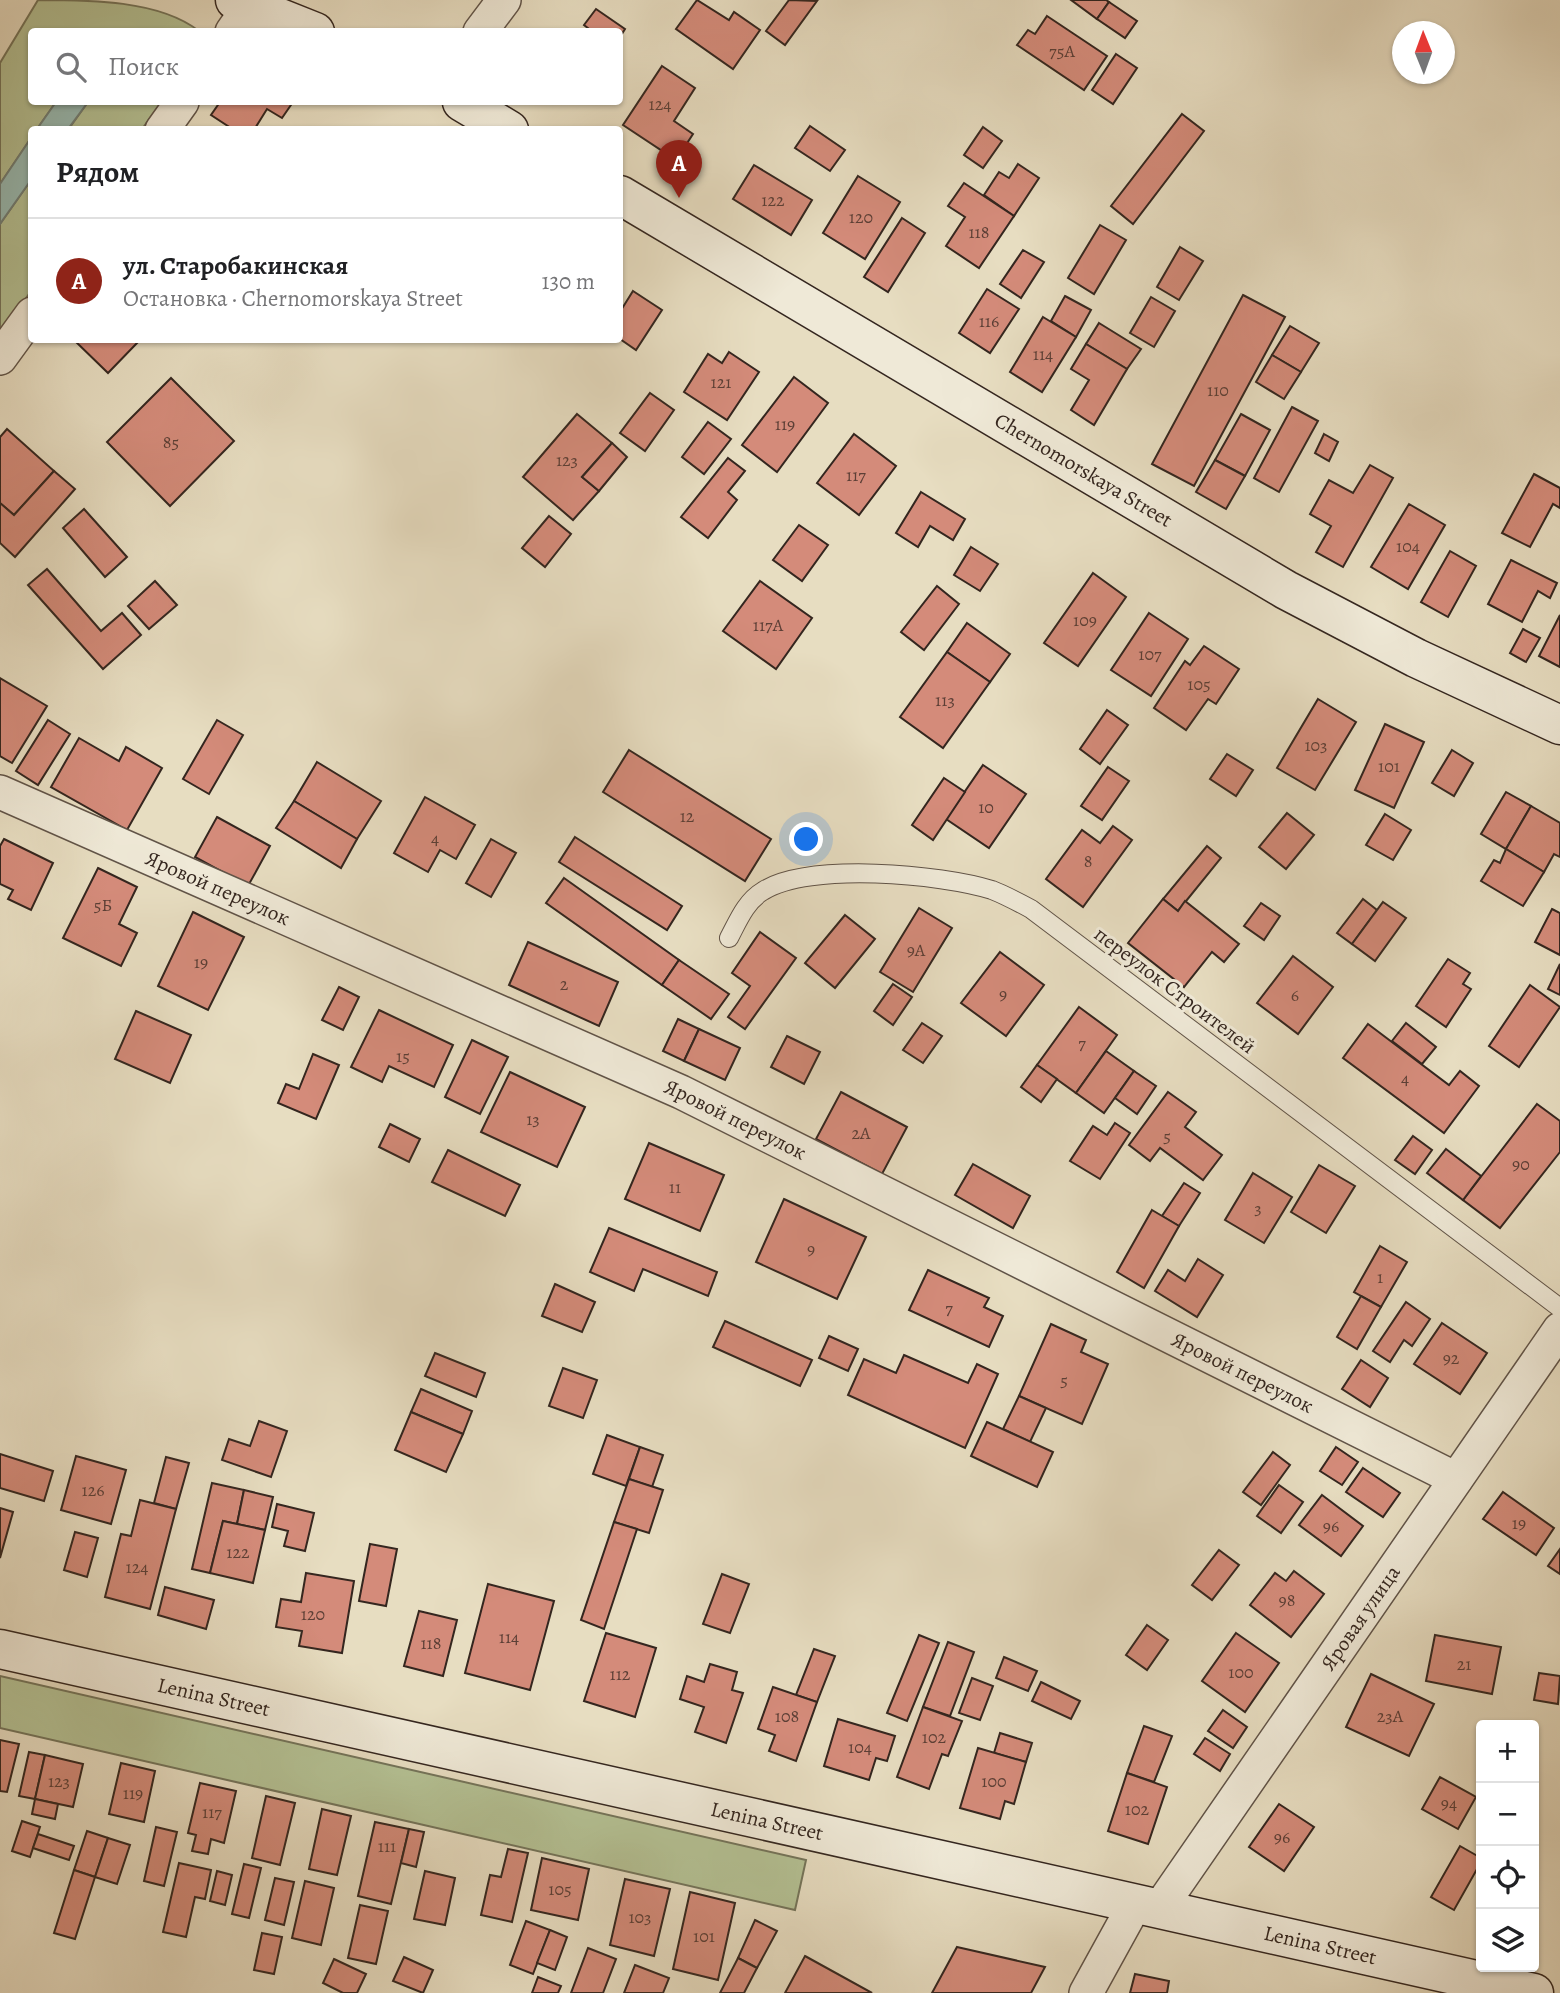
<!DOCTYPE html>
<html lang="ru">
<head>
<meta charset="utf-8">
<style>
  body { margin:0; font-family:Alegreya,serif; background:#f2f2f2; color:#202124 }
  .controls { position:absolute; right:21px; bottom:21px; display:grid; overflow:hidden; border-radius:7px; box-shadow:0 2px 5px #0004 }
  .controls button { width:63px; height:63px; display:grid; place-items:center; padding:0; border:0; border-bottom:2px solid #e0e0e0; background:#fff; color:#202124; font:35px sans-serif }
  .compass { position:absolute; left:1392px; top:21px; width:63px; height:63px; border-radius:50%; background:#fff; box-shadow:0 2px 5px #0004; rotate:359deg }
  .you { position:absolute; left:807px; top:840px; width:24px; height:24px; margin:-18px; border:5px solid #fff; border-radius:50%; background:#1a73e8; box-shadow:0 0 0 10px #1a73e833 }
  .badge { display:grid; place-items:center; width:46px; height:46px; border-radius:50%; background:#8f2418; color:#fff; font-size:23px; font-weight:700 }
  .pin { position:absolute; translate:-50% -58px; filter:drop-shadow(0 2px 4px #0008) }
  .pin::after { content:''; position:absolute; top:37px; width:24px; height:21px; background:inherit; clip-path:polygon(0 0,100% 0,50% 100%) }
  .list { margin:0; padding:0; list-style:none }
  h2 { display:flex; justify-content:space-between; align-items:center; height:91px; margin:0; padding:0 28px; font-size:30px }
  h2 small { font-size:23px; font-weight:400; color:#757577 }
  .list li { display:grid; grid-template-columns:46px 1fr auto; gap:21px; align-items:center; box-sizing:border-box; height:126px; padding:0 28px; border-top:2px solid #e0e0e0 }
  .list b { display:block; font-size:26px; white-space:nowrap }
  .list p { margin:0; font-size:23px; white-space:nowrap; color:#757577 }
  .list em { font-size:23px; font-style:normal; color:#757577 }
  .icon { flex:none; width:38px; height:38px; fill:none; stroke:currentColor; stroke-width:2; stroke-linecap:round; stroke-linejoin:round }
  .map { position:relative; flex:none; width:1560px; height:1993px; overflow:hidden }
  .search { position:absolute; background:#fff; box-shadow:0 2px 5px #0004; left:28px; top:28px; width:595px; height:77px; display:flex; align-items:center; gap:18px; box-sizing:border-box; padding:0 24px; border-radius:7px; color:#757577; font-size:26px }
  .panel { position:absolute; background:#fff; box-shadow:0 2px 5px #0004; left:28px; top:126px; width:595px; height:217px; border-radius:7px }
  .map>svg:first-child { display:block }
  .green { fill:#b4c194; stroke:#74745a; stroke-width:2 }
  .water { fill:#97bbb4; stroke:#6f7f78; stroke-width:2 }
  .building { fill:#d48b7a; stroke:#34261f; stroke-width:2 }
  .lines { fill:none; stroke-linecap:round; stroke-linejoin:round }
  .lane-casing { stroke:#615448; stroke-width:20 }
  .street-casing { stroke:#615448; stroke-width:36 }
  .secondary-casing { stroke:#34261f; stroke-width:41 }
  .lane { stroke:#efe9d7; stroke-width:18 }
  .street { stroke:#efe9d7; stroke-width:33 }
  .secondary { stroke:#efe9d7; stroke-width:38 }
  .labels { text-anchor:middle; dominant-baseline:central; stroke-width:6; stroke-linejoin:round; paint-order:stroke }
  .number-label { font-size:18px; fill:#5c3f36 }
  .street-label { font-size:21px; fill:#34261f; stroke:#efe9d7 }
</style>
</head>
<body>
<div class="map">
<svg width="1560" height="1993" viewBox="0 0 1560 1993">
  <rect width="100%" height="100%" fill="#e7ddc1"/>
  <filter id="stains"><feTurbulence type="fractalNoise" baseFrequency=".00286" numOctaves="4"/><feColorMatrix values="0 0 0 0 .2 0 0 0 0 .09 0 0 0 0 .02 0 0 0 .5 -.17"/></filter>
  <radialGradient id="worn" r=".72"><stop offset=".6" stop-color="#630" stop-opacity="0"/><stop offset="1" stop-color="#630" stop-opacity=".3"/></radialGradient>
  <g class="green">
    <path d="M38,0C90,0 159,0 199,31L32,32V102H56L37,129L32,130L31,138L0,184V63Z"/>
    <polygon points="88,102 162,102 142,129 68,130"/>
    <polygon points="31,180 31,291 0,336 0,224"/>
    <polygon points="0,1676 806,1860 795,1910 0,1728"/>
  </g>
  <g class="water">
    <polygon points="56,102 88,102 68,129 37,129"/>
    <polygon points="31,138 31,180 0,224 0,184"/>
  </g>
  <g class="building">
    <polygon points="697,0 729,20 734,12 760,30 733,69 676,29"/>
    <polygon points="789,0 817,1 785,45 766,31"/>
    <polygon points="1071,0 1106,0 1109,2 1097,19"/>
    <polygon points="1109,2 1137,21 1125,38 1097,19"/>
    <polygon points="596,9 625,29 620,37 620,32 593,32 584,25"/>
    <polygon points="1047,16 1107,56 1084,90 1017,45 1028,30 1035,34"/>
    <polygon points="1116,54 1137,68 1113,104 1092,90"/>
    <polygon points="662,66 695,88 674,121 693,134 676,160 623,125"/>
    <polygon points="220,102 293,102 282,118 267,109 254,130 234,130 211,115"/>
    <polygon points="1182,114 1204,131 1133,224 1111,206"/>
    <polygon points="810,126 845,150 830,171 795,148"/>
    <polygon points="983,127 1002,141 983,168 964,155"/>
    <polygon points="1018,164 1039,178 1014,216 984,195 999,172 1009,178"/>
    <polygon points="754,165 812,200 791,235 733,199"/>
    <polygon points="858,176 900,202 865,259 823,233"/>
    <polygon points="964,183 1014,216 979,268 946,246 965,217 948,206"/>
    <polygon points="902,218 925,233 888,292 864,277"/>
    <polygon points="1100,225 1126,240 1094,294 1068,278"/>
    <polygon points="1180,247 1203,261 1179,300 1157,287"/>
    <polygon points="1023,250 1044,262 1021,298 1000,284"/>
    <polygon points="987,289 1019,309 990,353 959,333"/>
    <polygon points="633,291 662,310 636,350 620,339 620,304 623,307"/>
    <polygon points="1243,295 1285,317 1194,486 1152,464"/>
    <polygon points="1065,296 1091,310 1076,337 1051,321"/>
    <polygon points="1151,297 1175,311 1154,347 1130,333"/>
    <polygon points="1043,317 1076,337 1042,392 1010,372"/>
    <polygon points="1099,323 1141,349 1127,369 1086,344"/>
    <polygon points="1290,326 1319,343 1301,372 1272,355"/>
    <polygon points="74,340 137,340 139,341 108,373"/>
    <polygon points="1086,344 1127,369 1094,425 1071,410 1089,380 1071,369"/>
    <polygon points="729,352 759,372 727,420 684,392 708,354 722,363"/>
    <polygon points="1272,355 1301,372 1284,399 1256,382"/>
    <polygon points="794,377 828,403 777,472 742,445"/>
    <polygon points="171,378 234,441 170,506 107,442"/>
    <polygon points="650,393 674,410 645,451 620,433"/>
    <polygon points="1292,407 1318,421 1279,492 1254,478"/>
    <polygon points="577,414 612,443 582,477 599,491 573,520 523,477"/>
    <polygon points="1241,414 1270,430 1245,476 1215,460"/>
    <polygon points="708,422 731,439 704,474 682,457"/>
    <polygon points="7,429 54,471 14,515 0,503 0,437"/>
    <polygon points="854,434 896,466 859,515 817,483"/>
    <polygon points="1324,434 1338,442 1329,461 1315,453"/>
    <polygon points="612,443 627,457 599,491 582,477"/>
    <polygon points="728,458 745,471 728,492 737,500 708,538 681,517"/>
    <polygon points="1215,460 1245,476 1226,509 1196,492"/>
    <polygon points="1370,465 1393,478 1343,567 1316,552 1331,526 1310,514 1329,480 1353,493"/>
    <polygon points="54,471 75,489 15,557 0,543 0,503 14,515"/>
    <polygon points="1534,474 1560,488 1560,508 1553,504 1530,547 1502,533"/>
    <polygon points="921,492 965,519 953,540 930,526 918,547 896,533"/>
    <polygon points="1409,504 1445,525 1408,589 1371,567"/>
    <polygon points="84,509 127,557 105,577 63,528"/>
    <polygon points="549,516 571,534 545,567 522,548"/>
    <polygon points="799,525 828,545 802,581 773,560"/>
    <polygon points="971,547 998,564 980,591 954,575"/>
    <polygon points="1450,551 1476,566 1448,617 1421,602"/>
    <polygon points="1511,560 1557,583 1550,598 1538,591 1522,622 1488,604"/>
    <polygon points="47,569 101,631 122,613 141,635 103,669 28,585"/>
    <polygon points="1093,573 1126,597 1078,666 1044,643"/>
    <polygon points="155,581 177,605 149,629 128,606"/>
    <polygon points="760,581 812,618 776,669 723,631"/>
    <polygon points="937,586 959,604 924,650 901,632"/>
    <polygon points="1149,613 1188,639 1151,696 1111,670"/>
    <polygon points="1560,615 1560,667 1539,656"/>
    <polygon points="967,623 1010,654 990,682 947,652"/>
    <polygon points="1523,629 1540,638 1526,662 1510,653"/>
    <polygon points="1204,646 1239,669 1216,704 1208,699 1186,730 1154,708 1185,661 1190,665"/>
    <polygon points="947,652 990,682 943,748 900,717"/>
    <polygon points="0,678 47,706 12,763 0,756"/>
    <polygon points="1318,699 1356,722 1315,790 1277,768"/>
    <polygon points="1107,710 1128,725 1100,764 1080,749"/>
    <polygon points="48,720 70,734 38,785 16,771"/>
    <polygon points="217,720 243,735 209,794 183,779"/>
    <polygon points="1385,724 1424,742 1394,808 1355,790"/>
    <polygon points="79,738 119,761 126,747 162,768 127,830 51,787"/>
    <polygon points="629,750 771,839 745,881 603,792"/>
    <polygon points="1452,750 1473,763 1454,796 1432,783"/>
    <polygon points="1227,754 1253,770 1236,796 1210,779"/>
    <polygon points="317,762 381,801 357,839 294,801"/>
    <polygon points="983,765 1026,794 989,848 946,819"/>
    <polygon points="1108,767 1129,781 1102,820 1081,806"/>
    <polygon points="944,778 965,792 933,840 912,825"/>
    <polygon points="1506,792 1531,806 1506,849 1481,834"/>
    <polygon points="425,797 475,825 456,859 440,850 428,872 394,853"/>
    <polygon points="294,801 357,839 341,868 276,828"/>
    <polygon points="1531,806 1560,823 1560,857 1554,854 1544,872 1506,849"/>
    <polygon points="1287,813 1314,835 1286,869 1259,847"/>
    <polygon points="1385,814 1411,830 1393,860 1366,845"/>
    <polygon points="217,817 270,846 248,886 195,857"/>
    <polygon points="1113,826 1132,840 1083,907 1046,879 1082,830 1100,843"/>
    <polygon points="575,837 682,906 667,930 559,862"/>
    <polygon points="4,839 53,863 31,910 8,899 13,890 0,884 0,846"/>
    <polygon points="491,839 516,853 491,897 466,883"/>
    <polygon points="1207,846 1221,858 1178,911 1163,899"/>
    <polygon points="1506,849 1544,872 1523,906 1481,881 1494,860 1500,863"/>
    <polygon points="98,868 137,887 119,924 137,933 121,966 63,938"/>
    <polygon points="564,878 679,960 662,985 546,903"/>
    <polygon points="1163,899 1178,911 1185,901 1239,944 1224,962 1212,952 1184,987 1128,943"/>
    <polygon points="1363,899 1377,910 1352,944 1337,933"/>
    <polygon points="1383,902 1406,918 1375,961 1352,944"/>
    <polygon points="1261,903 1280,916 1264,940 1244,926"/>
    <polygon points="919,908 952,928 913,992 880,972"/>
    <polygon points="1552,909 1560,913 1560,955 1535,942"/>
    <polygon points="193,912 244,937 208,1010 158,986"/>
    <polygon points="845,915 875,939 835,988 805,963"/>
    <polygon points="760,932 796,958 745,1029 728,1017 750,986 732,973"/>
    <polygon points="528,942 618,982 599,1026 509,985"/>
    <polygon points="1000,952 1044,985 1006,1036 961,1003"/>
    <polygon points="1293,956 1333,987 1298,1034 1257,1003"/>
    <polygon points="1448,959 1470,973 1463,984 1471,989 1446,1027 1416,1006"/>
    <polygon points="679,960 729,994 711,1019 662,985"/>
    <polygon points="1560,964 1560,995 1548,989"/>
    <polygon points="893,984 912,997 893,1025 874,1011"/>
    <polygon points="1530,985 1560,1007 1519,1067 1489,1046"/>
    <polygon points="339,987 359,997 343,1030 322,1020"/>
    <polygon points="1079,1007 1117,1035 1076,1093 1037,1065"/>
    <polygon points="379,1010 453,1045 434,1087 389,1066 382,1082 351,1067"/>
    <polygon points="136,1011 191,1035 170,1083 115,1059"/>
    <polygon points="678,1019 699,1029 684,1061 663,1051"/>
    <polygon points="922,1023 942,1036 923,1063 903,1050"/>
    <polygon points="1406,1023 1436,1047 1422,1064 1392,1041"/>
    <polygon points="1368,1024 1449,1085 1460,1071 1479,1086 1444,1133 1343,1058"/>
    <polygon points="699,1029 740,1048 725,1080 684,1061"/>
    <polygon points="787,1036 820,1052 804,1084 771,1067"/>
    <polygon points="472,1040 508,1057 480,1114 445,1097"/>
    <polygon points="1106,1051 1134,1071 1104,1113 1076,1093"/>
    <polygon points="313,1054 339,1065 316,1119 278,1103 286,1084 299,1089"/>
    <polygon points="1037,1065 1057,1079 1041,1102 1021,1087"/>
    <polygon points="1134,1071 1156,1086 1137,1114 1115,1098"/>
    <polygon points="510,1072 585,1107 557,1167 481,1132"/>
    <polygon points="841,1092 907,1127 882,1174 816,1139"/>
    <polygon points="1168,1092 1196,1112 1185,1127 1222,1155 1203,1180 1160,1148 1150,1161 1129,1145"/>
    <polygon points="1537,1104 1560,1121 1560,1152 1500,1228 1463,1200"/>
    <polygon points="1115,1123 1130,1133 1100,1179 1070,1161 1093,1126 1107,1135"/>
    <polygon points="390,1124 420,1139 409,1162 379,1147"/>
    <polygon points="1413,1136 1432,1150 1415,1174 1395,1160"/>
    <polygon points="649,1143 724,1175 700,1231 625,1199"/>
    <polygon points="1446,1149 1481,1176 1463,1200 1427,1173"/>
    <polygon points="448,1150 520,1185 505,1216 432,1182"/>
    <polygon points="973,1164 1030,1196 1013,1228 955,1195"/>
    <polygon points="1319,1165 1355,1186 1326,1233 1291,1212"/>
    <polygon points="1253,1173 1292,1197 1264,1243 1225,1220"/>
    <polygon points="1184,1183 1200,1193 1179,1226 1162,1216"/>
    <polygon points="784,1199 866,1237 837,1299 756,1262"/>
    <polygon points="1152,1210 1179,1226 1144,1288 1117,1272"/>
    <polygon points="609,1228 717,1272 708,1296 643,1269 634,1291 590,1272"/>
    <polygon points="1380,1246 1407,1262 1381,1307 1354,1292"/>
    <polygon points="1198,1259 1223,1275 1197,1317 1155,1291 1168,1270 1185,1281"/>
    <polygon points="928,1270 989,1298 984,1307 1003,1316 989,1347 909,1310"/>
    <polygon points="555,1284 595,1302 582,1332 542,1316"/>
    <polygon points="1361,1296 1381,1307 1357,1349 1337,1337"/>
    <polygon points="1406,1302 1430,1319 1412,1346 1404,1340 1390,1362 1373,1351"/>
    <polygon points="725,1321 812,1360 800,1386 713,1347"/>
    <polygon points="1442,1323 1487,1353 1460,1394 1414,1364"/>
    <polygon points="1051,1324 1086,1340 1081,1352 1108,1364 1082,1424 1019,1396"/>
    <polygon points="829,1336 858,1349 848,1371 819,1358"/>
    <polygon points="435,1353 485,1373 476,1397 425,1376"/>
    <polygon points="904,1355 968,1383 977,1364 998,1374 965,1448 848,1395 864,1359 896,1373"/>
    <polygon points="1361,1360 1388,1378 1370,1407 1342,1389"/>
    <polygon points="563,1368 597,1380 583,1418 549,1406"/>
    <polygon points="421,1389 472,1411 463,1434 411,1412"/>
    <polygon points="1019,1396 1046,1408 1030,1442 1003,1429"/>
    <polygon points="411,1412 463,1434 446,1472 395,1450"/>
    <polygon points="259,1421 287,1431 271,1477 222,1460 229,1439 250,1446"/>
    <polygon points="987,1422 1053,1452 1037,1487 971,1456"/>
    <polygon points="607,1435 640,1447 626,1486 593,1474"/>
    <polygon points="640,1447 663,1455 652,1487 629,1479"/>
    <polygon points="1336,1447 1358,1462 1342,1485 1320,1471"/>
    <polygon points="1273,1452 1290,1465 1261,1505 1243,1492"/>
    <polygon points="0,1454 53,1471 44,1501 0,1488"/>
    <polygon points="76,1456 126,1470 111,1524 61,1510"/>
    <polygon points="166,1457 189,1463 176,1509 154,1503"/>
    <polygon points="1363,1468 1400,1493 1383,1517 1346,1492"/>
    <polygon points="629,1479 663,1490 649,1533 614,1522"/>
    <polygon points="212,1483 244,1490 237,1524 223,1521 210,1573 192,1569"/>
    <polygon points="1279,1485 1303,1502 1281,1533 1257,1516"/>
    <polygon points="244,1490 273,1497 265,1530 237,1524"/>
    <polygon points="1503,1492 1554,1528 1536,1555 1483,1519"/>
    <polygon points="1322,1495 1363,1526 1341,1556 1299,1525"/>
    <polygon points="140,1500 176,1509 150,1609 105,1597 121,1534 131,1536"/>
    <polygon points="277,1504 314,1513 305,1551 284,1546 288,1531 272,1527"/>
    <polygon points="0,1508 13,1512 0,1558"/>
    <polygon points="223,1521 265,1530 253,1583 210,1573"/>
    <polygon points="614,1522 637,1529 604,1629 581,1620"/>
    <polygon points="75,1532 98,1538 87,1577 64,1570"/>
    <polygon points="370,1544 397,1549 386,1606 359,1601"/>
    <polygon points="1560,1549 1560,1574 1548,1566"/>
    <polygon points="1219,1550 1239,1565 1212,1600 1192,1585"/>
    <polygon points="1294,1571 1324,1594 1291,1637 1250,1605 1275,1573 1286,1581"/>
    <polygon points="306,1573 354,1581 342,1653 299,1646 302,1631 276,1627 281,1599 301,1602"/>
    <polygon points="722,1574 749,1584 730,1633 703,1624"/>
    <polygon points="488,1584 554,1601 530,1690 465,1673"/>
    <polygon points="165,1587 214,1600 206,1629 158,1615"/>
    <polygon points="419,1611 457,1620 443,1676 404,1666"/>
    <polygon points="1147,1625 1168,1640 1147,1670 1126,1655"/>
    <polygon points="606,1633 656,1648 635,1717 584,1701"/>
    <polygon points="1236,1633 1279,1663 1245,1712 1202,1681"/>
    <polygon points="919,1635 939,1643 907,1721 887,1713"/>
    <polygon points="1435,1635 1501,1647 1492,1694 1426,1681"/>
    <polygon points="948,1642 974,1652 950,1716 923,1707"/>
    <polygon points="814,1649 835,1656 817,1702 796,1695"/>
    <polygon points="1004,1657 1037,1671 1028,1691 996,1678"/>
    <polygon points="710,1664 737,1672 732,1690 743,1693 726,1743 695,1732 704,1707 680,1699 687,1676 704,1682"/>
    <polygon points="1539,1673 1560,1676 1558,1704 1534,1700"/>
    <polygon points="1371,1674 1434,1704 1409,1756 1346,1727"/>
    <polygon points="972,1678 993,1686 980,1720 959,1713"/>
    <polygon points="1041,1682 1080,1701 1071,1719 1032,1701"/>
    <polygon points="773,1687 817,1702 796,1761 769,1751 775,1735 758,1729"/>
    <polygon points="923,1707 962,1721 948,1756 942,1754 929,1789 897,1777"/>
    <polygon points="1223,1710 1247,1727 1233,1748 1208,1731"/>
    <polygon points="838,1719 895,1736 887,1761 876,1758 869,1780 824,1766"/>
    <polygon points="1144,1726 1172,1736 1154,1782 1127,1773"/>
    <polygon points="1000,1733 1032,1743 1026,1762 994,1753"/>
    <polygon points="1205,1738 1230,1754 1220,1771 1194,1754"/>
    <polygon points="0,1740 19,1744 7,1792 0,1791"/>
    <polygon points="978,1748 1026,1762 1014,1804 1005,1801 1000,1819 960,1808"/>
    <polygon points="29,1752 45,1755 35,1799 19,1796"/>
    <polygon points="45,1755 83,1764 73,1807 35,1799"/>
    <polygon points="121,1763 155,1771 144,1822 109,1814"/>
    <polygon points="1127,1773 1167,1787 1148,1844 1108,1831"/>
    <polygon points="1440,1777 1476,1797 1458,1829 1422,1809"/>
    <polygon points="200,1783 236,1791 224,1843 211,1839 208,1854 192,1851 196,1835 188,1833"/>
    <polygon points="266,1796 295,1803 280,1865 252,1858"/>
    <polygon points="35,1799 58,1804 55,1819 32,1814"/>
    <polygon points="1279,1804 1314,1827 1284,1871 1249,1847"/>
    <polygon points="322,1809 351,1816 337,1875 309,1869"/>
    <polygon points="22,1821 40,1827 30,1857 12,1851"/>
    <polygon points="375,1822 409,1829 391,1904 358,1896"/>
    <polygon points="156,1827 177,1832 164,1886 144,1881"/>
    <polygon points="409,1829 424,1832 416,1867 401,1863"/>
    <polygon points="87,1831 108,1838 95,1877 74,1870"/>
    <polygon points="38,1834 74,1846 69,1860 33,1848"/>
    <polygon points="108,1838 130,1845 117,1884 95,1877"/>
    <polygon points="1460,1846 1481,1858 1481,1862 1454,1910 1431,1897"/>
    <polygon points="508,1849 528,1853 512,1922 481,1915 490,1875 501,1877"/>
    <polygon points="542,1858 589,1869 578,1920 531,1910"/>
    <polygon points="179,1863 211,1870 205,1899 195,1897 186,1937 163,1932"/>
    <polygon points="244,1864 261,1868 249,1918 232,1914"/>
    <polygon points="74,1870 95,1877 75,1939 54,1933"/>
    <polygon points="217,1871 232,1875 225,1905 210,1901"/>
    <polygon points="425,1871 455,1878 445,1925 414,1919"/>
    <polygon points="275,1878 294,1882 284,1925 265,1920"/>
    <polygon points="625,1879 670,1889 654,1956 610,1945"/>
    <polygon points="305,1881 334,1888 321,1945 292,1938"/>
    <polygon points="690,1892 735,1903 718,1980 673,1969"/>
    <polygon points="360,1905 388,1911 376,1964 348,1958"/>
    <polygon points="755,1920 777,1931 757,1968 738,1958"/>
    <polygon points="526,1921 550,1930 533,1974 510,1965"/>
    <polygon points="550,1930 567,1937 555,1970 537,1963"/>
    <polygon points="262,1933 282,1937 274,1974 254,1970"/>
    <polygon points="957,1947 1045,1967 1031,1993 932,1993"/>
    <polygon points="588,1948 616,1959 603,1993 571,1993"/>
    <polygon points="805,1956 872,1993 785,1993"/>
    <polygon points="404,1957 433,1970 423,1993 393,1981"/>
    <polygon points="738,1958 757,1968 744,1993 720,1993"/>
    <polygon points="334,1959 366,1974 357,1993 343,1993 323,1983"/>
    <polygon points="635,1965 669,1978 663,1993 624,1993"/>
    <polygon points="1135,1974 1169,1981 1167,1993 1130,1993"/>
    <polygon points="538,1977 561,1986 558,1993 532,1993"/>
  </g>
  <g class="lines">
    <defs>
      <path id="lane" d="M729,938C738,921 746,901 763,891C809,862 941,874 992,890C1005,895 1018,902 1031,909L1560,1308"/>
      <g id="street">
        <polyline points="232,32 250,6"/>
        <polyline points="480,32 504,0"/>
        <polyline points="162,130 182,102"/>
        <polyline points="0,358 32,314"/>
        <path id="s1" d="M0,792L681,1092L1456,1479"/>
        <path id="s2" d="M1159,1909L1560,1329"/>
        <polyline points="1086,1993 1135,1904"/>
      </g>
      <g id="secondary">
        <polyline points="235,0 315,32"/>
        <polyline points="462,102 509,130"/>
        <path id="s3" d="M620,195L1286,590L1416,658L1560,725"/>
        <path id="s4" d="M0,1649L1534,1993"/>
      </g>
    </defs>
    <use href="#lane" class="lane-casing"/>
    <use href="#street" class="street-casing"/>
    <use href="#secondary" class="secondary-casing"/>
    <use href="#lane" class="lane"/>
    <use href="#street" class="street"/>
    <use href="#secondary" class="secondary"/>
  </g>
  <g class="labels">
    <g class="number-label">
      <text x="1062" y="51">75А</text>
      <text x="660" y="104">124</text>
      <text x="773" y="200">122</text>
      <text x="861" y="217">120</text>
      <text x="979" y="232">118</text>
      <text x="989" y="321">116</text>
      <text x="1043" y="354">114</text>
      <text x="721" y="382">121</text>
      <text x="1218" y="390">110</text>
      <text x="785" y="424">119</text>
      <text x="171" y="442">85</text>
      <text x="567" y="460">123</text>
      <text x="856" y="475">117</text>
      <text x="1408" y="546">104</text>
      <text x="1085" y="620">109</text>
      <text x="768" y="625">117А</text>
      <text x="1150" y="654">107</text>
      <text x="1199" y="684">105</text>
      <text x="945" y="700">113</text>
      <text x="1316" y="745">103</text>
      <text x="1389" y="766">101</text>
      <text x="986" y="807">10</text>
      <text x="687" y="816">12</text>
      <text x="435" y="838">4</text>
      <text x="1088" y="861">8</text>
      <text x="103" y="905">5Б</text>
      <text x="916" y="950">9А</text>
      <text x="201" y="962">19</text>
      <text x="564" y="984">2</text>
      <text x="1003" y="994">9</text>
      <text x="1295" y="995">6</text>
      <text x="1082" y="1043">7</text>
      <text x="403" y="1056">15</text>
      <text x="1405" y="1078">4</text>
      <text x="533" y="1119">13</text>
      <text x="861" y="1133">2А</text>
      <text x="1167" y="1136">5</text>
      <text x="1521" y="1164">90</text>
      <text x="675" y="1187">11</text>
      <text x="1258" y="1208">3</text>
      <text x="811" y="1249">9</text>
      <text x="1380" y="1277">1</text>
      <text x="949" y="1308">7</text>
      <text x="1451" y="1358">92</text>
      <text x="1064" y="1380">5</text>
      <text x="93" y="1490">126</text>
      <text x="1519" y="1523">19</text>
      <text x="1331" y="1526">96</text>
      <text x="238" y="1552">122</text>
      <text x="137" y="1567">124</text>
      <text x="1287" y="1600">98</text>
      <text x="313" y="1614">120</text>
      <text x="509" y="1637">114</text>
      <text x="431" y="1643">118</text>
      <text x="1464" y="1664">21</text>
      <text x="1241" y="1672">100</text>
      <text x="620" y="1674">112</text>
      <text x="787" y="1716">108</text>
      <text x="1390" y="1716">23А</text>
      <text x="934" y="1737">102</text>
      <text x="860" y="1747">104</text>
      <text x="59" y="1781">123</text>
      <text x="994" y="1781">100</text>
      <text x="133" y="1793">119</text>
      <text x="1449" y="1803">94</text>
      <text x="1137" y="1809">102</text>
      <text x="212" y="1812">117</text>
      <text x="1282" y="1837">96</text>
      <text x="387" y="1846">111</text>
      <text x="560" y="1889">105</text>
      <text x="640" y="1917">103</text>
      <text x="704" y="1936">101</text>
    </g>
    <g class="street-label">
      <text stroke="none"><textPath href="#s3" startOffset="539">Chernomorskaya Street</textPath></text>
      <text stroke="none"><textPath href="#s1" startOffset="238">Яровой переулок</textPath></text>
      <text transform="translate(1175 990) rotate(37)">переулок Строителей</text>
      <text stroke="none"><textPath href="#s1" startOffset="805">Яровой переулок</textPath></text>
      <text stroke="none"><textPath href="#s1" startOffset="1372">Яровой переулок</textPath></text>
      <text stroke="none"><textPath href="#s2" startOffset="354">Яровая улица</textPath></text>
      <text stroke="none"><textPath href="#s4" startOffset="219">Lenina Street</textPath></text>
      <text stroke="none"><textPath href="#s4" startOffset="786">Lenina Street</textPath></text>
      <text stroke="none"><textPath href="#s4" startOffset="1353">Lenina Street</textPath></text>
    </g>
  </g>
  <rect width="100%" height="100%" filter="url(#stains)"/>
  <rect width="100%" height="100%" fill="url(#worn)"/>
</svg>
<div class="controls">
<button>+</button>
<button>−</button>
<button><svg class="icon" aria-label="locate" viewBox="0 0 24 24"><circle cx="12" cy="12" r="6"/><path d="M12 2v4M12 18v4M2 12h4M18 12h4"/></svg></button>
<button><svg class="icon" aria-label="layers" viewBox="0 0 24 24"><path d="M12 4l9 5-9 5-9-5zM3 14l9 5 9-5"/></svg></button>
</div>
<svg class="compass" viewBox="-18 -18 36 36"><path d="M0-13l5 13h-10z" fill="#e53935"/><path d="M0 13l5-13h-10z" fill="#757577"/></svg>
<div class="you"></div>
<div class="pin badge" style="left:679px;top:198px">A</div>
<div class="search"><svg class="icon" aria-label="search" viewBox="0 0 24 24"><circle cx="10" cy="10" r="6"/><path d="M15 15l6 6"/></svg>Поиск</div>
<section class="panel">
<h2>Рядом<small></small></h2>
<ul class="list">
<li><span class="badge">A</span><div><b>ул. Старобакинская</b><p>Остановка · Chernomorskaya Street</p></div><em>130 m</em></li>
</ul>
</section>
</div>
</body>
</html>
